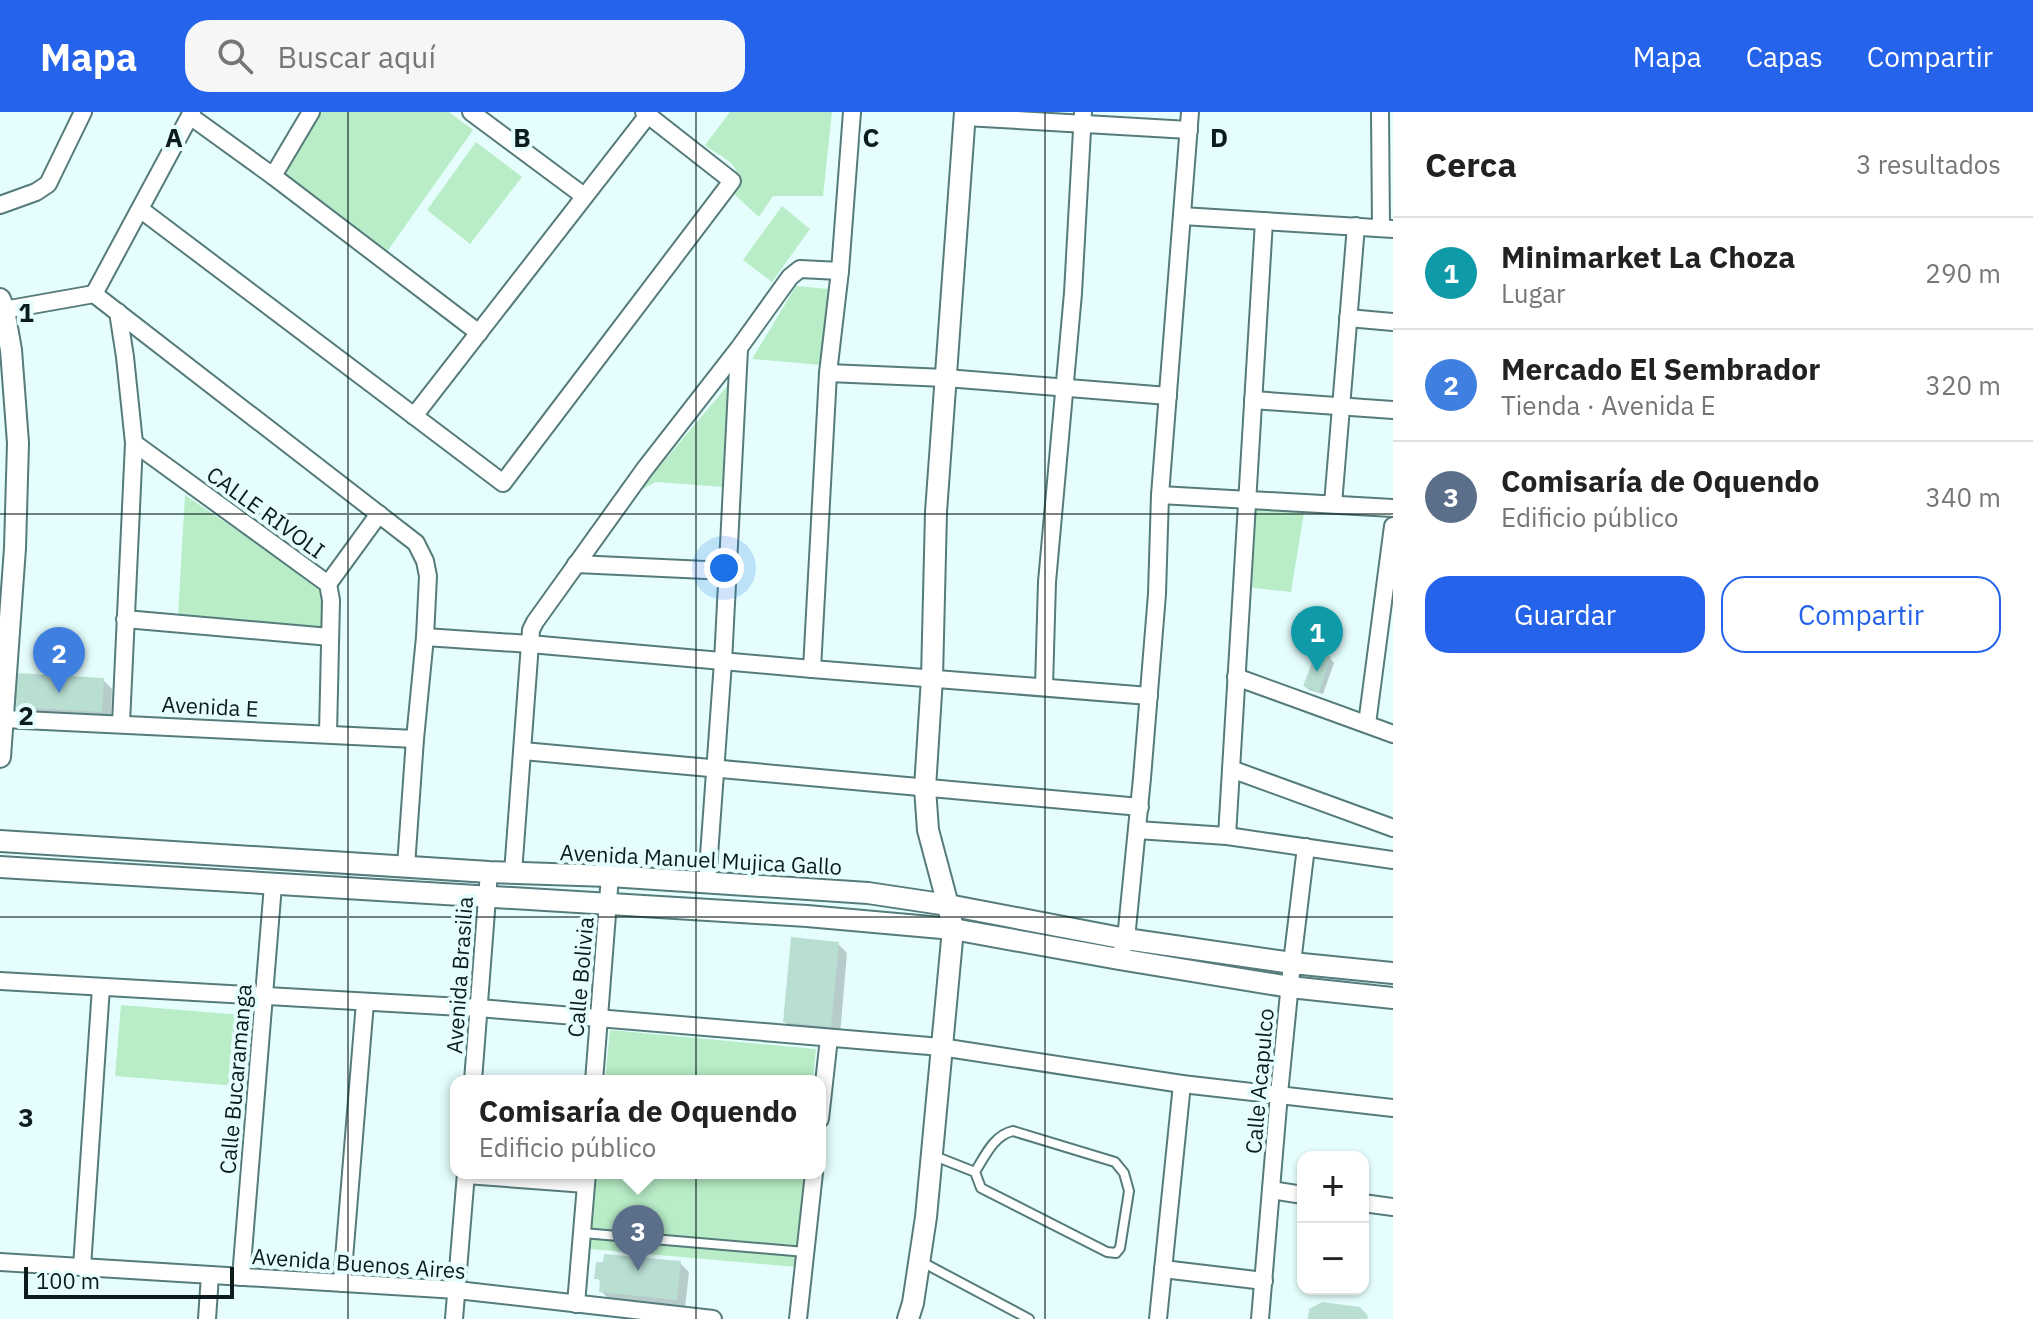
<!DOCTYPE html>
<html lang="es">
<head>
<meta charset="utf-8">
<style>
  body { margin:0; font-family:"IBM Plex Sans",sans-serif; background:#f6f6f6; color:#222 }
  .controls { position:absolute; right:24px; bottom:24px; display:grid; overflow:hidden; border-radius:16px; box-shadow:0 2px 6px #0004 }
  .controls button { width:72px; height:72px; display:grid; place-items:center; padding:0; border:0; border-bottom:2px solid #e0e0e0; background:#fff; color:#222; font:40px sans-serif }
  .scale { position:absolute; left:24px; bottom:20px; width:210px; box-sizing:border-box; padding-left:8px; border:4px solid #0c1c1c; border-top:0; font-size:22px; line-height:28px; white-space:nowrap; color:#0c1c1c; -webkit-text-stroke:6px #e5fefd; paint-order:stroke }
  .you { position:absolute; left:724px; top:456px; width:28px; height:28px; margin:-20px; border:6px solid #fff; border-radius:50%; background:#1a73e8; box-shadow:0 0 0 12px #1a73e833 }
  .badge { display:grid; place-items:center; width:52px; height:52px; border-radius:50%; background:#2563eb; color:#fff; font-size:26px; font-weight:700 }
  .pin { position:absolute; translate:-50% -66px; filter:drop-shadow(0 2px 4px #0008) }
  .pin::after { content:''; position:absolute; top:42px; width:28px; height:24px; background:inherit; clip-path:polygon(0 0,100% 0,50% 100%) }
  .popup { position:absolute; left:450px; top:963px; width:376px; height:104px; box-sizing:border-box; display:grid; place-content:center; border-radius:16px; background:#fff; filter:drop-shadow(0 2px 6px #0005); font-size:26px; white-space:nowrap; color:#767676 }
  .popup b { font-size:30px; color:#222 }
  .popup::after { content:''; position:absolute; left:50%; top:100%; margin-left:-16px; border:16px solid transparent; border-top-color:#fff }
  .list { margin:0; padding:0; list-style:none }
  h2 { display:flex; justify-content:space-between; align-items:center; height:104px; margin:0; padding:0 32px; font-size:34px }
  h2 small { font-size:26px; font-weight:400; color:#767676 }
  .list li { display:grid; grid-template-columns:52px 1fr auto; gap:24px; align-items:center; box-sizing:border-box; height:112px; padding:0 32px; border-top:2px solid #e0e0e0 }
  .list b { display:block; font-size:30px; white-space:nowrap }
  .list p { margin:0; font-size:26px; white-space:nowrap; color:#767676 }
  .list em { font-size:26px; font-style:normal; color:#767676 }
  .actions { display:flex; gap:16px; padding:24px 32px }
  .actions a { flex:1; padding:18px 0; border:2px solid #2563eb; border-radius:24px; text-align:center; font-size:28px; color:#2563eb }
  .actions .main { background:#2563eb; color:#fff }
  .icon { flex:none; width:44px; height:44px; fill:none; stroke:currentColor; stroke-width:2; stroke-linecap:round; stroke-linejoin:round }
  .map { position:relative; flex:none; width:1393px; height:1207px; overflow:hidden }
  header { display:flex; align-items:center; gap:48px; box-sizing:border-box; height:112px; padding:0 40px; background:#2563eb; color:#fff }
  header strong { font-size:38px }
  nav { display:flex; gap:44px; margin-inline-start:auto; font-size:28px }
  .search { width:560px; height:72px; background:#f6f6f6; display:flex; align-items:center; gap:20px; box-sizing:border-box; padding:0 28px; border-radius:24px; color:#767676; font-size:30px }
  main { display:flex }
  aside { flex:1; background:#fff }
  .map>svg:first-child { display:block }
  .green { fill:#b8edc7 }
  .shadow { fill:#0003 }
  .building { fill:#b9dfd3 }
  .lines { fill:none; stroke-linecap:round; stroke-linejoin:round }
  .service-casing { stroke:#557b7b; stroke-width:12 }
  .minor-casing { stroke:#557b7b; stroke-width:20 }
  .tertiary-casing { stroke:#557b7b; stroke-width:24 }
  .service { stroke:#fff; stroke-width:8 }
  .minor { stroke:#fff; stroke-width:16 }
  .tertiary { stroke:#fff; stroke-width:20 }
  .grid { fill:none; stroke:#0c1c1c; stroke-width:2; stroke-opacity:0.55 }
  .labels { text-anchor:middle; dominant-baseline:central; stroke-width:8; stroke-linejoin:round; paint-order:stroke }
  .street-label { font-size:22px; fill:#0c1c1c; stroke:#e5fefd }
  .grid-label { font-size:26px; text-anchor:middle; font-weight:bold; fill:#0c1c1c; stroke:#e5fefd; stroke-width:8; stroke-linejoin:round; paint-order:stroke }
</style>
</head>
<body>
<header>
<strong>Mapa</strong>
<div class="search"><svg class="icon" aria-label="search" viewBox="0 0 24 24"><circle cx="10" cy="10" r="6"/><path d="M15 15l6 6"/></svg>Buscar aquí</div>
<nav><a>Mapa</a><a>Capas</a><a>Compartir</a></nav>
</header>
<main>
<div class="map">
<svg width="1393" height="1207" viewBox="0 0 1393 1207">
  <rect width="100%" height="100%" fill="#e5fefd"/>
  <g class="green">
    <polygon points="321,0 449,0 473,18 386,141 284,62"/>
    <path d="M730,0H832L823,84H773L759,105L735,83C745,52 728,50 705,33Z"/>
    <polygon points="476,30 522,65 470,132 427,98"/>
    <polygon points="782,94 810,117 772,170 743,148"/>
    <polygon points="796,174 829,177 821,253 752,247"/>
    <polygon points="733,267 724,375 656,370 639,379"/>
    <polygon points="185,383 316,472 324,490 323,516 178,504"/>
    <polygon points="1251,395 1304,400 1291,480 1246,475"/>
    <polygon points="121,893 254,904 248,975 115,964"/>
    <polygon points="610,918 816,937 813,969 605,969"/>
    <polygon points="597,1061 804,1061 796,1155 590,1137"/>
  </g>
  <g class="shadow">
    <polygon points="1330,547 1334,551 1323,582 1309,578 1305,574"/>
    <polygon points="103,568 112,577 111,608 25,604 16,595"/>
    <polygon points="838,832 847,841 840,923 794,919 785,910"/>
    <polygon points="680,1151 689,1160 685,1196 610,1188 601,1179 602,1171 597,1166"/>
  </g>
  <g class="building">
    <polygon points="1317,539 1331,545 1319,580 1303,574"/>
    <polygon points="16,561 104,566 102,600 14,595"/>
    <polygon points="791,825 839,830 831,915 783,910"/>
    <polygon points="604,1142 681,1149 677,1188 599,1180 600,1167 594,1167 596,1150 603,1150"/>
    <polygon points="1322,1190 1360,1195 1368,1204 1367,1207 1308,1207 1309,1197"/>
  </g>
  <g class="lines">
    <defs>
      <g id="service">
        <path d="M932,1043L975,1060L981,1076L1107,1140L1116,1141L1120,1136L1129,1079L1124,1061L1115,1050L1013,1019C994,1023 985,1044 975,1060"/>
        <polyline points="583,1121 805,1140"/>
        <polyline points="920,1149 1029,1207"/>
      </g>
      <g id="minor">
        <polyline points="471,0 584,84"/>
        <polyline points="1380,0 1381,116"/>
        <polyline points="190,4 273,64 479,221"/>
        <polyline points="965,5 1189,18"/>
        <polyline points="273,64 311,0"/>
        <polyline points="0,93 36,80 48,72 83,0"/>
        <polyline points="140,97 503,371 732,69 644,0"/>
        <polyline points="1182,104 1393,117"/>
        <polyline points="94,182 192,0"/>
        <polyline points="4,198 94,182 416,431 425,449 428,464 425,525 415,627 406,754"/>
        <polyline points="118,200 125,245 134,331 121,611"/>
        <polyline points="1348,206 1393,210"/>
        <polyline points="828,261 946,266 1168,284"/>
        <polyline points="1253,288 1393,298"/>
        <polyline points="414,304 648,3"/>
        <polyline points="134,331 328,472 331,488 328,622"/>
        <polyline points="1160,383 1393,396"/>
        <polyline points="1333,392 1356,114"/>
        <polyline points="576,452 727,459"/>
        <polyline points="328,472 379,402"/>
        <polyline points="125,507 330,525"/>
        <polyline points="425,525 530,532 812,557 1149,584"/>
        <polyline points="812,557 828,261 840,159 852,0"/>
        <polyline points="1236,565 1393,622"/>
        <polyline points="1044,574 1047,470 1073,181 1083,0"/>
        <polyline points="3,607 415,627"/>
        <polyline points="1367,612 1393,414"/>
        <polyline points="523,639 1140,695"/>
        <polyline points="1231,657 1393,716"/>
        <polyline points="1137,718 1227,724 1393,748"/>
        <polyline points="1227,724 1264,109"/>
        <polyline points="513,761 531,518 535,510 644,358 739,236 790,165 800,157 840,159"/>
        <polyline points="707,771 723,550 739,237"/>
        <polyline points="1122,838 1126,827 1142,666 1157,482 1160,383 1190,0"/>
        <polyline points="0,869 479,896 941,935 1182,972 1393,996"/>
        <polyline points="473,969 489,760"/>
        <polyline points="594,969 610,764"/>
        <polyline points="820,1007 829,926"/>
        <polyline points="466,1063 586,1072"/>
        <polyline points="1271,1078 1303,1083"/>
        <polyline points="1363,1091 1393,1095"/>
        <polyline points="0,1150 457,1178 713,1207"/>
        <polyline points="82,1155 101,875"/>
        <polyline points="1163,1157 1264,1169"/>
        <polyline points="241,1165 273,773"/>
        <polyline points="342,1171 365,890"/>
        <polyline points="576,1192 587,1061"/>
        <polyline points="207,1207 210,1163"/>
        <polyline points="454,1207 466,1061"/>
        <polyline points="798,1207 814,1061"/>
        <polyline points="1158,1207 1182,972"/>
        <polyline points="1260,1207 1279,982 1292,851 1306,735"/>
      </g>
      <g id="tertiary">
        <polyline points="0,187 4,198 11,238 18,331 15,436 0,645"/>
        <polyline points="0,729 489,760 610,764 868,781 948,793 1126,827 1292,851 1393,861"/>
        <polyline points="0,755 807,804 953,817 1119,847 1290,875 1393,886"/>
        <polyline points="908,1207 913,1191 926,1105 953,817 948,793 928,718 925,676 932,566 936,400 965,0"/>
      </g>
    </defs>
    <use href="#service" class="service-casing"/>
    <use href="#minor" class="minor-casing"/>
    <use href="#tertiary" class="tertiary-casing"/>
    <use href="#service" class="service"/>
    <use href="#minor" class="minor"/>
    <use href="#tertiary" class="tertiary"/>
  </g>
  <path class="grid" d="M348,0V1207M696,0V1207M1045,0V1207M0,402H1393M0,805H1393"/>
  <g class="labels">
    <g class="street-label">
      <text transform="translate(266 400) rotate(36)">CALLE RIVOLI</text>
      <text transform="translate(210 594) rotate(3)">Avenida E</text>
      <text transform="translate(701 747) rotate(3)">Avenida Manuel Mujica Gallo</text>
      <text transform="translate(459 863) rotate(-86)">Avenida Brasilia</text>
      <text transform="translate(580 865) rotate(-85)">Calle Bolivia</text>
      <text transform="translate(235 967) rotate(-85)">Calle Bucaramanga</text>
      <text transform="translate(1259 969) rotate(-85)">Calle Acapulco</text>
      <text transform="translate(359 1151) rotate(4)">Avenida Buenos Aires</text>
    </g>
  </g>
  <g class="grid-label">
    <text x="174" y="35">A</text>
    <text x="522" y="35">B</text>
    <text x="871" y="35">C</text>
    <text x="1219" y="35">D</text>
    <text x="26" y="210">1</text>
    <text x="26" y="613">2</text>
    <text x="26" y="1015">3</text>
  </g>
</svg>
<div class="controls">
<button>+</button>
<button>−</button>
</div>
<div class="scale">100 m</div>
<div class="you"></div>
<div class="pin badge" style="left:1317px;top:560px;background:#0f9aa8">1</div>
<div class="pin badge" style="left:59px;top:581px;background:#3f7fe0">2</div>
<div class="pin badge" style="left:638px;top:1159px;background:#5c6f8a">3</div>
<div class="popup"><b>Comisaría de Oquendo</b>Edificio público</div>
</div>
<aside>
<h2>Cerca<small>3 resultados</small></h2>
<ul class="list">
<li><span class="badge" style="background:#0f9aa8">1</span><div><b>Minimarket La Choza</b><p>Lugar</p></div><em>290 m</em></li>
<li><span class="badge" style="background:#3f7fe0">2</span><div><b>Mercado El Sembrador</b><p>Tienda · Avenida E</p></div><em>320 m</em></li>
<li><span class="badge" style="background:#5c6f8a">3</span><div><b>Comisaría de Oquendo</b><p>Edificio público</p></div><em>340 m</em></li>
</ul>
<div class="actions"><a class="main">Guardar</a><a>Compartir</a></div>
</aside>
</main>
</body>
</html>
